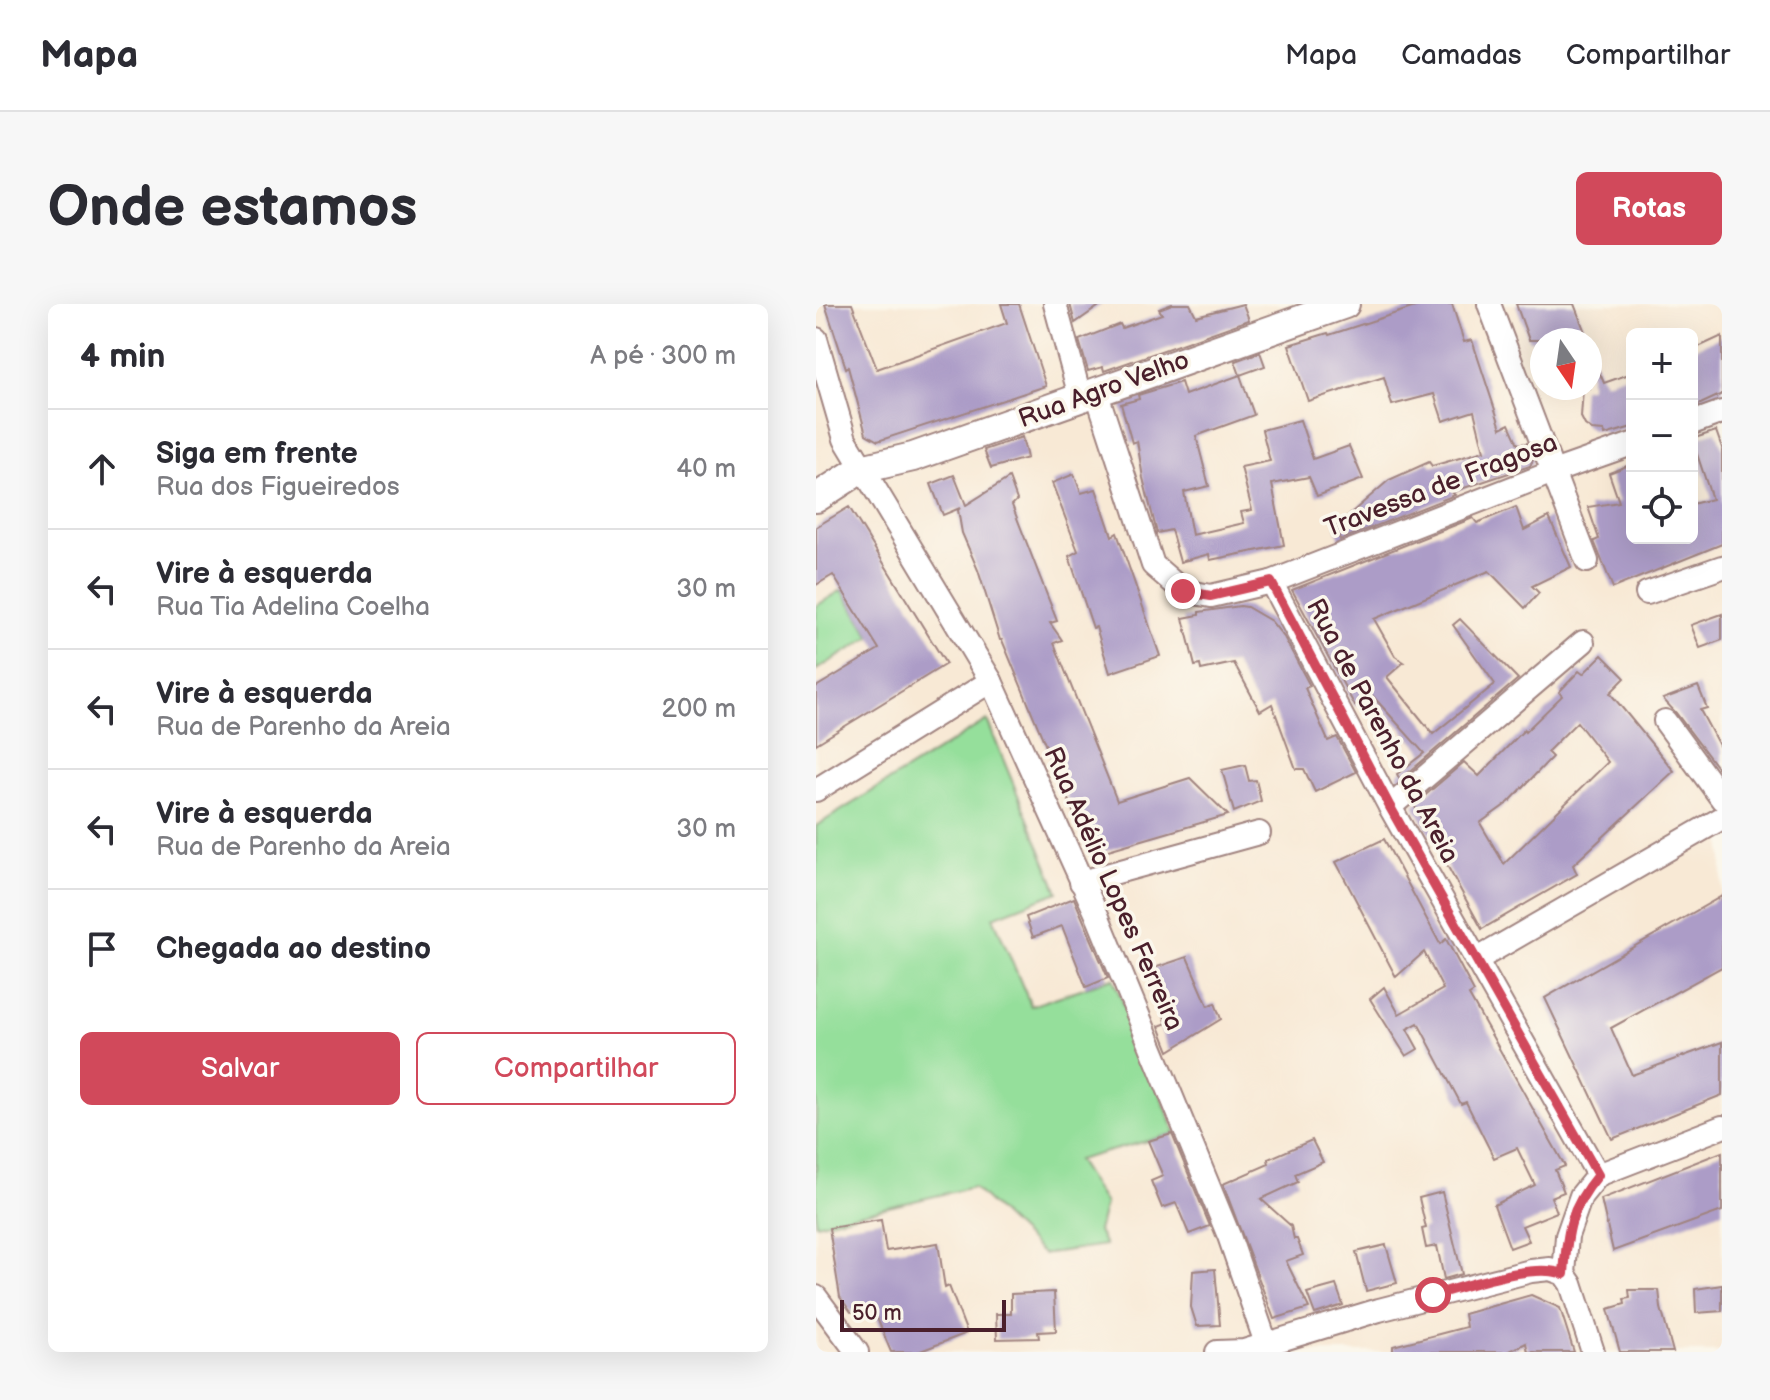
<!DOCTYPE html>
<html lang="pt">
<head>
<meta charset="utf-8">
<style>
  body { margin:0; font-family:"Balsamiq Sans",sans-serif; background:#f7f7f7; color:#2b2b33 }
  .controls { position:absolute; right:24px; top:24px; display:grid; overflow:hidden; border-radius:12px; box-shadow:0 8px 32px #0002 }
  .controls button { width:72px; height:72px; display:grid; place-items:center; padding:0; border:0; border-bottom:2px solid #e1e1e2; background:#fff; color:#2b2b33; font:40px sans-serif }
  .compass { position:absolute; left:714px; top:24px; width:72px; height:72px; border-radius:50%; background:#fff; box-shadow:0 8px 32px #0002; rotate:167deg }
  .scale { position:absolute; left:24px; bottom:20px; width:166px; box-sizing:border-box; padding-left:8px; border:4px solid #4a1f2b; border-top:0; font-size:22px; line-height:28px; white-space:nowrap; color:#4a1f2b; -webkit-text-stroke:6px #fbf7ec; paint-order:stroke }
  .stop { position:absolute; width:24px; height:24px; margin:-18px; border:6px solid #d1495b; border-radius:50%; background:#fff }
  .stop.end { background:#d1495b; border-color:#fff; box-shadow:0 2px 8px #0008 }
  .list { margin:0; padding:0; list-style:none }
  h2 { display:flex; justify-content:space-between; align-items:center; height:104px; margin:0; padding:0 32px; font-size:34px }
  h2 small { font-size:26px; font-weight:400; color:#7c7c81 }
  .list li { display:grid; grid-template-columns:52px 1fr auto; gap:24px; align-items:center; box-sizing:border-box; height:120px; padding:0 32px; border-top:2px solid #e1e1e2 }
  .list b { display:block; font-size:30px; white-space:nowrap }
  .list p { margin:0; font-size:26px; white-space:nowrap; color:#7c7c81 }
  .list em { font-size:26px; font-style:normal; color:#7c7c81 }
  .actions { display:flex; gap:16px; padding:24px 32px }
  .actions a { flex:1; padding:18px 0; border:2px solid #d1495b; border-radius:12px; text-align:center; font-size:28px; color:#d1495b }
  .actions .main { background:#d1495b; color:#fff }
  .icon { flex:none; width:44px; height:44px; fill:none; stroke:currentColor; stroke-width:2; stroke-linecap:round; stroke-linejoin:round }
  .map { position:relative; flex:none; width:906px; height:1048px; overflow:hidden; border-radius:12px }
  header { display:flex; align-items:center; gap:48px; box-sizing:border-box; height:112px; padding:0 40px; background:#fff; border-bottom:2px solid #e1e1e2 }
  header strong { font-size:38px }
  nav { display:flex; gap:44px; margin-inline-start:auto; font-size:28px }
  .intro { display:flex; align-items:center; justify-content:space-between; box-sizing:border-box; height:192px; padding:0 48px }
  h1 { margin:0; font-size:56px }
  .button { padding:20px 36px; border-radius:12px; background:#d1495b; color:#fff; font-size:28px; font-weight:700 }
  main { display:flex; gap:48px; padding:0 48px }
  aside { flex:1; background:#fff; border-radius:12px; box-shadow:0 8px 32px #0002 }
  .map>svg:first-child { display:block }
  .green { fill:#95df9b; stroke:#707f63; stroke-width:2 }
  .building { fill:#ac9cc7; fill-rule:evenodd }
  .lines { fill:none; stroke-linecap:round; stroke-linejoin:round }
  .minor-casing { stroke:#a18480; stroke-width:26 }
  .tertiary-casing { stroke:#a18480; stroke-width:32 }
  .minor { stroke:#fff; stroke-width:22 }
  .tertiary { stroke:#fff; stroke-width:28 }
  .route { stroke:#d1495b; stroke-width:10 }
  .labels { text-anchor:middle; dominant-baseline:central; stroke-width:7; stroke-linejoin:round; paint-order:stroke }
  .street-label { font-size:26px; fill:#4a1f2b; stroke:#fbf7ec }
</style>
</head>
<body>
<header>
<strong>Mapa</strong>
<nav><a>Mapa</a><a>Camadas</a><a>Compartilhar</a></nav>
</header>
<div class="intro"><h1>Onde estamos</h1><a class="button">Rotas</a></div>
<main>
<aside>
<h2>4 min<small>A pé · 300 m</small></h2>
<ul class="list">
<li><svg class="icon" aria-label="ahead" viewBox="0 0 24 24"><path d="M12 20V5M6 11l6-6 6 6"/></svg><div><b>Siga em frente</b><p>Rua dos Figueiredos</p></div><em>40 m</em></li>
<li><svg class="icon" aria-label="left" viewBox="0 0 24 24"><path d="M17 20v-9H6M10 6l-5 5 5 5"/></svg><div><b>Vire à esquerda</b><p>Rua Tia Adelina Coelha</p></div><em>30 m</em></li>
<li><svg class="icon" aria-label="left" viewBox="0 0 24 24"><path d="M17 20v-9H6M10 6l-5 5 5 5"/></svg><div><b>Vire à esquerda</b><p>Rua de Parenho da Areia</p></div><em>200 m</em></li>
<li><svg class="icon" aria-label="left" viewBox="0 0 24 24"><path d="M17 20v-9H6M10 6l-5 5 5 5"/></svg><div><b>Vire à esquerda</b><p>Rua de Parenho da Areia</p></div><em>30 m</em></li>
<li><svg class="icon" aria-label="arrive" viewBox="0 0 24 24"><path d="M6 21V4h12l-3 4 3 4H6"/></svg><div><b>Chegada ao destino</b></div></li>
</ul>
<div class="actions"><a class="main">Salvar</a><a>Compartilhar</a></div>
</aside>
<div class="map">
<svg width="906" height="1048" viewBox="0 0 906 1048">
  <rect width="100%" height="100%" fill="#fbf7ec"/>
  <filter id="ink" filterUnits="userSpaceOnUse"><feTurbulence type="fractalNoise" baseFrequency=".0125" numOctaves="2"/><feDisplacementMap in="SourceGraphic" scale="16" xChannelSelector="R" yChannelSelector="G"/><feConvolveMatrix kernelMatrix="1 2 1 2 8 2 1 2 1" color-interpolation-filters="sRGB"/></filter>
  <filter id="wash" filterUnits="userSpaceOnUse"><feTurbulence type="fractalNoise" baseFrequency=".006" numOctaves="4" result="noise"/><feDisplacementMap in="SourceGraphic" scale="32" xChannelSelector="R" yChannelSelector="G"/><feGaussianBlur stdDeviation="1.8" result="paint"/><feColorMatrix in="noise" values="0 0 0 0 0 0 0 0 0 0 0 0 0 0 0 0 0 1.4 0 .05"/><feComposite in="paint" operator="in"/></filter>
  <g filter="url(#wash)">
    <rect width="100%" height="100%" fill="#f8e9d5"/>
    <g class="green">
      <polygon points="26,286 55,333 0,366 0,302"/>
      <polygon points="171,416 242,588 177,613 215,702 297,674 360,829 261,856 289,900 282,927 289,941 227,950 157,883 0,920 0,522"/>
    </g>
    <g id="blocks">
      <g class="building">
        <polygon points="9,0 36,0 61,65 191,19 185,0 203,0 230,82 62,137 50,130 32,63 30,64"/>
        <polygon points="254,0 286,0 259,19"/>
        <polygon points="356,0 374,0 380,12 427,0 433,16 288,67 287,63 272,67 263,36 304,20 306,24 346,10 343,5"/>
        <polygon points="608,0 636,0 648,38 656,36 685,124 693,120 702,140 711,139 717,156 714,162 636,188 639,191 524,236 520,222 573,176 613,158 616,162 668,147 658,107 627,117 618,90 576,101 568,73 492,97 473,41 512,29 513,31"/>
        <polygon points="700,0 758,0 772,36 713,36"/>
        <polygon points="906,32 906,90 876,104 876,46"/>
        <polygon points="774,47 788,79 816,69 816,123 789,131 788,127 776,126 769,121 765,113 767,84 774,84"/>
        <polygon points="444,48 449,62 424,71 419,57"/>
        <polygon points="424,71 438,111 380,132 393,182 368,188 376,231 428,219 425,208 436,206 425,163 454,157 446,126 484,116 497,155 533,142 547,175 501,192 493,173 456,180 468,241 394,256 393,250 364,258 355,226 341,229 327,174 321,137 316,139 305,100 323,95 322,91 365,78 369,91"/>
        <polygon points="900,127 906,144 906,240 797,284 778,237 783,235 772,203 803,198 793,169 816,160 816,234 876,234 876,200 896,195 876,135"/>
        <polygon points="206,133 211,154 175,164 168,146"/>
        <polygon points="258,170 265,189 280,185 296,232 301,229 344,352 294,369 280,323 277,324 253,252 262,247 236,179"/>
        <polygon points="138,171 150,201 193,174 201,196 196,201 241,317 234,319 246,336 238,339 301,497 374,474 412,511 275,551 186,336 184,336 162,266 146,229 142,206 144,204 127,211 115,180"/>
        <polygon points="33,203 130,360 0,440 0,383 63,345 17,271 0,281 0,223"/>
        <polygon points="700,203 708,226 733,213 755,263 716,282 723,289 709,304 673,267 558,315 579,352 588,358 571,373 617,430 679,380 637,321 644,315 702,375 584,476 581,470 608,449 554,389 539,402 476,286 657,214 661,219"/>
        <polygon points="424,302 431,303 455,317 468,333 494,382 489,384 512,437 521,433 540,468 499,488 488,465 480,465 456,400 444,407 418,359 385,366 384,361 379,362 367,314 383,311 383,308"/>
        <polygon points="906,310 906,336 884,344 875,321"/>
        <path d="M786,351L809,374L794,389L858,467L757,561L761,570L666,625L598,501L648,458L663,472L708,426L709,428L746,392L743,388L763,367L767,370ZM761,418L792,458L688,560L664,519L693,498L736,453L731,448Z"/>
        <polygon points="882,382 891,404 884,406 906,447 906,470 860,409 847,395"/>
        <polygon points="429,461 433,477 440,476 445,497 418,508 406,466"/>
        <polygon points="568,535 624,640 630,635 658,688 653,691 749,862 739,866 748,888 735,893 741,908 706,922 713,937 694,944 678,901 719,881 701,844 678,854 650,798 645,800 602,719 591,725 602,745 590,752 554,695 568,683 583,710 627,685 608,648 580,673 520,558"/>
        <polygon points="906,592 906,663 795,724 816,771 906,738 906,791 796,835 729,694"/>
        <polygon points="258,594 292,674 270,683 246,622 217,633 210,613"/>
        <polygon points="371,653 392,702 399,699 405,715 353,747 343,722 351,719 329,667"/>
        <polygon points="356,830 394,922 373,930 360,899 346,904 335,877 347,872 332,837"/>
        <polygon points="496,836 507,858 479,870 482,878 445,895 475,922 478,935 481,935 487,951 470,957 493,1004 458,1015 407,880 453,860 452,855"/>
        <polygon points="906,848 906,907 797,947 785,895"/>
        <polygon points="626,888 646,970 628,975 621,942 610,944 606,925 610,924 603,894"/>
        <polygon points="65,916 70,947 122,939 129,984 133,982 151,1029 102,1048 75,1048 57,1004 35,1008 24,993 13,924"/>
        <polygon points="570,941 581,979 550,987 540,948"/>
        <polygon points="399,965 404,1021 381,1022 375,1003 377,967"/>
        <polygon points="520,981 527,1001 499,1010 491,989"/>
        <polygon points="906,981 906,1007 880,1009 879,985"/>
        <polygon points="813,986 843,986 845,1004 857,1048 804,1048 792,1005 809,1000 808,995 814,994"/>
        <polygon points="238,988 240,1027 222,1028 223,1034 181,1035 180,1010 195,1010 195,990"/>
        <polygon points="715,991 744,1004 758,1048 712,1048 710,1039 692,1048 577,1048 577,1042 650,1023 648,1010"/>
      </g>
    </g>
  </g>
  <g filter="url(#ink)">
    <use href="#blocks" fill-opacity="0" stroke="#a18480" stroke-width="2"/>
    <g class="lines">
      <defs>
        <g id="minor">
          <polyline points="239,0 265,96"/>
          <polyline points="673,0 771,257"/>
          <polyline points="0,35 29,135 175,377 281,611 413,932 453,1048"/>
          <polyline points="281,90 337,261 367,287 395,292 455,278 574,503 782,871"/>
          <polyline points="876,119 906,108"/>
          <polyline points="455,278 737,168 816,140"/>
          <polyline points="831,289 906,263"/>
          <polyline points="849,417 906,495"/>
          <polyline points="0,486 175,377"/>
          <polyline points="574,503 767,338"/>
          <polyline points="265,578 443,529"/>
          <polyline points="660,656 906,514"/>
          <polyline points="748,970 751,932 765,892 782,871 906,823"/>
          <polyline points="0,993 41,1048"/>
          <polyline points="401,1048 428,1047 563,1006 715,967 734,965 748,970 755,980 777,1048"/>
        </g>
        <polyline id="tertiary" points="0,194 45,165 97,153 529,0"/>
      </defs>
      <use href="#minor" class="minor-casing"/>
      <use href="#tertiary" class="tertiary-casing"/>
      <use href="#minor" class="minor"/>
      <use href="#tertiary" class="tertiary"/>
    </g>
  </g>
  <g class="lines" filter="url(#ink)">
    <path class="route" d="M367,287L395,292L455,278L574,503L782,871C754,905 751,927 748,970C715,958 652,982 617,991"/>
  </g>
  <g class="labels">
    <g class="street-label">
      <text transform="translate(288 86) rotate(-20)">Rua Agro Velho</text>
      <text transform="translate(625 182) rotate(-21)">Travessa de Fragosa</text>
      <text transform="translate(566 427) rotate(62)">Rua de Parenho da Areia</text>
      <text transform="translate(297 585) rotate(66)">Rua Adélio Lopes Ferreira</text>
    </g>
  </g>
</svg>
<div class="controls">
<button>+</button>
<button>−</button>
<button><svg class="icon" aria-label="locate" viewBox="0 0 24 24"><circle cx="12" cy="12" r="6"/><path d="M12 2v4M12 18v4M2 12h4M18 12h4"/></svg></button>
</div>
<svg class="compass" viewBox="-18 -18 36 36"><path d="M0-13l5 13h-10z" fill="#e53935"/><path d="M0 13l5-13h-10z" fill="#7c7c81"/></svg>
<div class="scale">50 m</div>
<div class="stop" style="left:617px;top:991px"></div>
<div class="stop end" style="left:367px;top:287px"></div>
</div>
</main>
</body>
</html>
